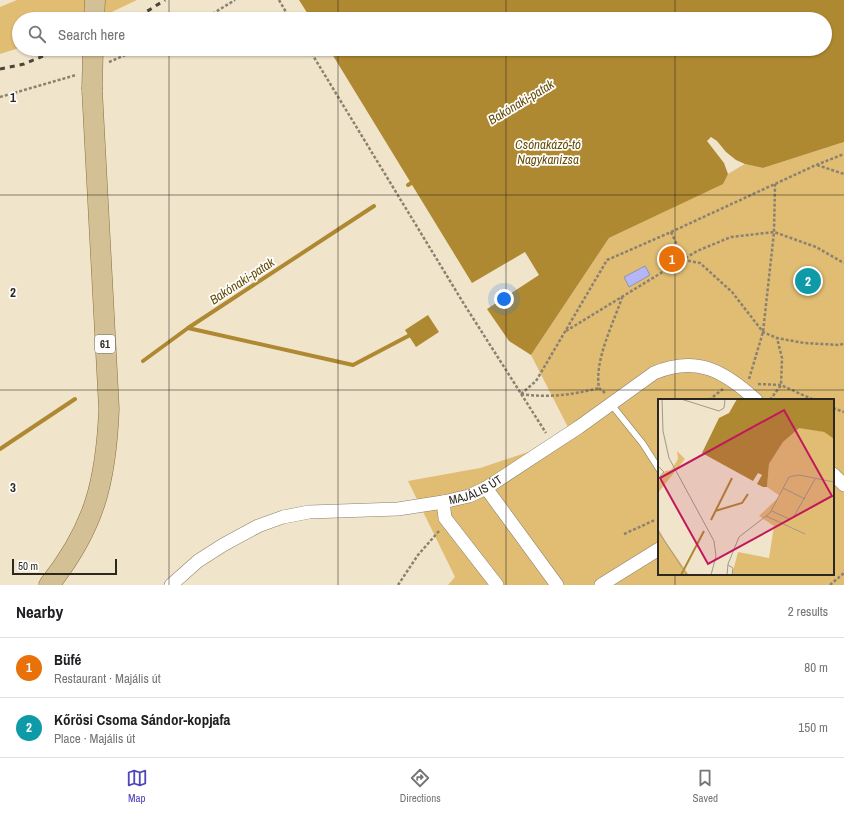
<!DOCTYPE html>
<html lang="en">
<head>
<meta charset="utf-8">
<style>
  body { margin:0; font-family:"Archivo Narrow",sans-serif; background:#f6f6f6; color:#202124 }
  .scale { position:absolute; left:12px; bottom:10px; width:105px; box-sizing:border-box; padding-left:4px; border:2px solid #2d281f; border-top:0; font-size:11px; line-height:14px; white-space:nowrap; color:#2d281f; -webkit-text-stroke:3px #fff; paint-order:stroke }
  .you { position:absolute; left:504px; top:299px; width:14px; height:14px; margin:-10px; border:3px solid #fff; border-radius:50%; background:#1a73e8; box-shadow:0 0 0 6px #1a73e833 }
  .badge { display:grid; place-items:center; width:26px; height:26px; border-radius:50%; background:#5145bc; color:#fff; font-size:13px; font-weight:700 }
  .pin { position:absolute; translate:-50% -50%; border:2px solid #fff; box-shadow:0 1px 4px #0006 }
  .list { margin:0; padding:0; list-style:none }
  h2 { display:flex; justify-content:space-between; align-items:center; height:52px; margin:0; padding:0 16px; font-size:17px }
  h2 small { font-size:13px; font-weight:400; color:#757577 }
  .list li { display:grid; grid-template-columns:26px 1fr auto; gap:12px; align-items:center; box-sizing:border-box; height:60px; padding:0 16px; border-top:1px solid #e0e0e0 }
  .list b { display:block; font-size:15px; white-space:nowrap }
  .list p { margin:0; font-size:13px; white-space:nowrap; color:#757577 }
  .list em { font-size:13px; font-style:normal; color:#757577 }
  .icon { flex:none; width:22px; height:22px; fill:none; stroke:currentColor; stroke-width:2; stroke-linecap:round; stroke-linejoin:round }
  .map { position:relative; flex:none; width:844px; height:585px; overflow:hidden }
  .search { position:absolute; background:#fff; box-shadow:0 1px 3px #0004; left:12px; right:12px; top:12px; height:44px; display:flex; align-items:center; gap:10px; box-sizing:border-box; padding:0 14px; border-radius:22px; color:#757577; font-size:15px }
  .sheet { height:172px; background:#fff }
  nav { display:flex; justify-content:space-around; align-items:center; box-sizing:border-box; height:56px; border-top:1px solid #e0e0e0; background:#fff; font-size:11px; color:#757577 }
  nav a { display:grid; justify-items:center; gap:2px }
  nav .on { color:#5145bc }
  .map>svg:first-child { display:block }
  .green { fill:#e1bd73; fill-rule:evenodd }
  .water { fill:#af8932 }
  .pier { fill:#f0e4cb }
  .lines { fill:none; stroke-linecap:round; stroke-linejoin:round }
  .stream { stroke:#af8932; stroke-width:4 }
  .building { fill:#b3b7f7; stroke:#9193aa }
  .service-casing { stroke:#8b806a; stroke-width:7 }
  .minor-casing { stroke:#8b806a; stroke-width:14 }
  .primary-casing { stroke:#87703e; stroke-width:21 }
  .path { stroke:#8a8171; stroke-width:2.5; stroke-dasharray:3 2; stroke-linecap:butt }
  .service { stroke:#fff; stroke-width:6 }
  .minor { stroke:#fff; stroke-width:13 }
  .primary { stroke:#d4c095; stroke-width:20 }
  .rail { stroke:#4b4539; stroke-width:3; stroke-dasharray:5 5; stroke-linecap:butt }
  .primary-bridge-casing { stroke:#87703e; stroke-width:21; stroke-linecap:butt }
  .primary-bridge { stroke:#d4c095; stroke-width:20 }
  .grid { fill:none; stroke:#2d281f; stroke-width:1; stroke-opacity:0.55 }
  .labels { text-anchor:middle; dominant-baseline:central; stroke-width:3.5; stroke-linejoin:round; paint-order:stroke }
  .shield { fill:#fff; stroke:#6c6862; stroke-width:1 }
  .shield-label { font-size:11px; font-weight:bold; fill:#2d281f }
  .street-label { font-size:12px; fill:#2d281f; stroke:#fff }
  .water-label { font-size:13px; font-style:italic; fill:#674d09; stroke:#fff }
  .inset-river { fill:none; stroke:#af8932; stroke-width:2 }
  .inset-road { fill:none; stroke:#a29986; stroke-width:1 }
  .view { fill:#c2185b; fill-opacity:0.15; stroke:#c2185b; stroke-width:2 }
  .inset-edge { fill:none; stroke:#2d281f; stroke-width:2 }
  .grid-label { font-size:13px; text-anchor:middle; font-weight:bold; fill:#2d281f; stroke:#fff; stroke-width:3.5; stroke-linejoin:round; paint-order:stroke }
</style>
</head>
<body>
<div class="map">
<svg width="844" height="585" viewBox="0 0 844 585">
  <rect width="100%" height="100%" fill="#f0e4cb"/>
  <g class="green">
    <polygon points="17,0 137,0 97,19 19,19 19,48 0,54 0,7"/>
    <path d="M844,142V585H448L455,577L408,481L480,468L573,437L531,355L609,238L670,209L745,164L763,168ZM659,400H833V574H659Z"/>
  </g>
  <g class="water">
    <polygon points="299,0 844,0 844,142 763,168 745,164 728,174 723,184 609,238 531,355 509,341 487,309 539,275 525,252 472,283 329,49 825,49 825,19 311,19"/>
    <polygon points="428,315 439,332 416,347 405,330"/>
  </g>
  <polygon class="pier" points="711,137 717,141 726,152 736,160 745,164 728,174 724,163 707,141"/>
  <g class="lines">
    <g class="stream">
      <polyline points="408,185 416,180"/>
      <polyline points="188,328 353,365 412,334"/>
      <polyline points="143,361 188,328 374,206"/>
      <polyline points="0,449 75,399"/>
    </g>
  </g>
  <g class="building">
    <polygon points="675,252 680,261 670,266 665,257"/>
    <polygon points="645,266 650,275 629,287 624,277"/>
  </g>
  <g class="lines">
    <defs>
      <polyline id="service" points="611,404 643,444 659,469"/>
      <g id="minor">
        <polyline points="833,474 844,485"/>
        <polyline points="486,488 557,585"/>
        <polyline points="443,502 445,518 497,585"/>
        <path id="s1" d="M171,585L198,561L223,545L258,526L283,517L309,512L398,509L443,502L469,496L486,488L579,427L654,373C697,355 724,371 756,400"/>
        <polyline points="601,585 659,549"/>
      </g>
      <g id="primary">
        <polyline points="94,19 95,0"/>
        <path d="M49,585C95,527 106,481 109,409L92,89"/>
      </g>
    </defs>
    <use href="#service" class="service-casing"/>
    <use href="#minor" class="minor-casing"/>
    <use href="#primary" class="primary-casing"/>
    <g class="path">
      <polyline points="279,0 290,19"/>
      <polyline points="204,19 235,0"/>
      <polyline points="309,49 464,304 546,433"/>
      <polyline points="109,62 139,49"/>
      <polyline points="0,97 76,75"/>
      <polyline points="817,165 844,174"/>
      <polyline points="671,232 684,260 700,263 732,292 763,332 777,338 804,343 840,345 844,343"/>
      <polyline points="566,331 697,251 731,237 774,232 816,247 844,263"/>
      <polyline points="749,379 763,332 774,232 775,184"/>
      <polyline points="758,384 781,385 814,400"/>
      <path d="M605,393L599,388C594,360 614,322 623,295"/>
      <polyline points="521,394 536,381 607,260 671,232 816,165 844,154"/>
      <path d="M521,394C548,398 572,395 599,388"/>
      <polyline points="709,400 723,389"/>
      <polyline points="770,400 781,385 782,358 777,338"/>
      <polyline points="833,408 844,412"/>
      <polyline points="624,534 655,520"/>
      <polyline points="398,585 418,555 439,531"/>
      <polyline points="830,585 844,573"/>
    </g>
    <use href="#service" class="service"/>
    <use href="#minor" class="minor"/>
    <use href="#primary" class="primary"/>
    <g class="rail">
      <polyline points="129,19 146,12 165,0"/>
      <polyline points="0,69 24,64 60,49"/>
    </g>
    <defs>
      <polyline id="primary-bridge" points="92,89 93,49"/>
    </defs>
    <use href="#primary-bridge" class="primary-bridge-casing"/>
    <use href="#primary-bridge" class="primary-bridge"/>
  </g>
  <path class="grid" d="M169,0V19M338,0V19M506,0V19M675,0V19M169,49V585M338,49V585M506,49V585M675,49V400M0,195H844M0,390H844M675,574V585"/>
  <g class="labels">
    <rect class="shield" x="95" y="335" width="20" height="18" rx="3"/>
    <g class="shield-label">
      <text x="105" y="344">61</text>
    </g>
    <g class="street-label">
      <text stroke="none"><textPath href="#s1" startOffset="328">MAJÁLIS ÚT</textPath></text>
    </g>
    <g class="water-label">
      <text transform="translate(521 102) rotate(-31)">Bakónaki-patak</text>
      <text x="548" y="144">Csónakázó-tó<tspan x="548" dy="15">Nagykanizsa</tspan></text>
      <text transform="translate(242 281) rotate(-33)">Bakónaki-patak</text>
    </g>
  </g>
  <g transform="translate(658 399)">
    <rect width="176" height="176" fill="#f0e4cb"/>
    <path d="M141,28L166,33L176,40V176H74L80,153L111,159L116,127L101,117L122,97L109,88L111,65L125,43ZM19,52L27,60L0,94V84L7,72L13,71L20,60ZM0,129L8,143L31,176H0Z" fill="#e1bd73"/>
    <path d="M79,0H176V40L166,33L141,29L125,43L111,65L109,88H105L99,85L104,76L100,74L95,82L44,54L61,19L71,14Z" fill="#af8932"/>
    <path class="inset-river" d="M57,112L84,104L90,95M53,121L74,79M23,176L46,132"/>
    <path class="inset-road" d="M4,0L5,32L11,59L56,142L58,157L53,176M23,0L61,12L66,9L67,0M0,67L6,73L0,80M125,89L147,100M114,112L131,120L135,119L157,80M108,117L147,135M0,132L29,176M70,166L75,169L74,176M69,176L70,165L81,138L112,114L131,78L141,76L176,83"/>
    <path class="view" d="M126,11L174,97L50,165L2,79Z"/>
    <rect width="176" height="176" class="inset-edge"/>
  </g>
  <g class="grid-label">
    <text x="13" y="102">1</text>
    <text x="13" y="297">2</text>
    <text x="13" y="492">3</text>
  </g>
</svg>
<div class="scale">50 m</div>
<div class="you"></div>
<div class="pin badge" style="left:672px;top:259px;background:#e8710a">1</div>
<div class="pin badge" style="left:808px;top:281px;background:#0f9aa8">2</div>
<div class="search"><svg class="icon" aria-label="search" viewBox="0 0 24 24"><circle cx="10" cy="10" r="6"/><path d="M15 15l6 6"/></svg>Search here</div>
</div>
<section class="sheet">
<h2>Nearby<small>2 results</small></h2>
<ul class="list">
<li><span class="badge" style="background:#e8710a">1</span><div><b>Büfé</b><p>Restaurant · Majális út</p></div><em>80 m</em></li>
<li><span class="badge" style="background:#0f9aa8">2</span><div><b>Kőrösi Csoma Sándor-kopjafa</b><p>Place · Majális út</p></div><em>150 m</em></li>
</ul>
</section>
<nav>
<a class="on"><svg class="icon" aria-label="map" viewBox="0 0 24 24"><path d="M3 6l6-2 6 2 6-2v14l-6 2-6-2-6 2zM9 4v14M15 6v14"/></svg>Map</a>
<a><svg class="icon" aria-label="directions" viewBox="0 0 24 24"><path d="M12 3l9 9-9 9-9-9zM9 14v-3h6M13 9l2 2-2 2"/></svg>Directions</a>
<a><svg class="icon" aria-label="saved" viewBox="0 0 24 24"><path d="M7 4h10v16l-5-4-5 4z"/></svg>Saved</a>
</nav>
</body>
</html>
